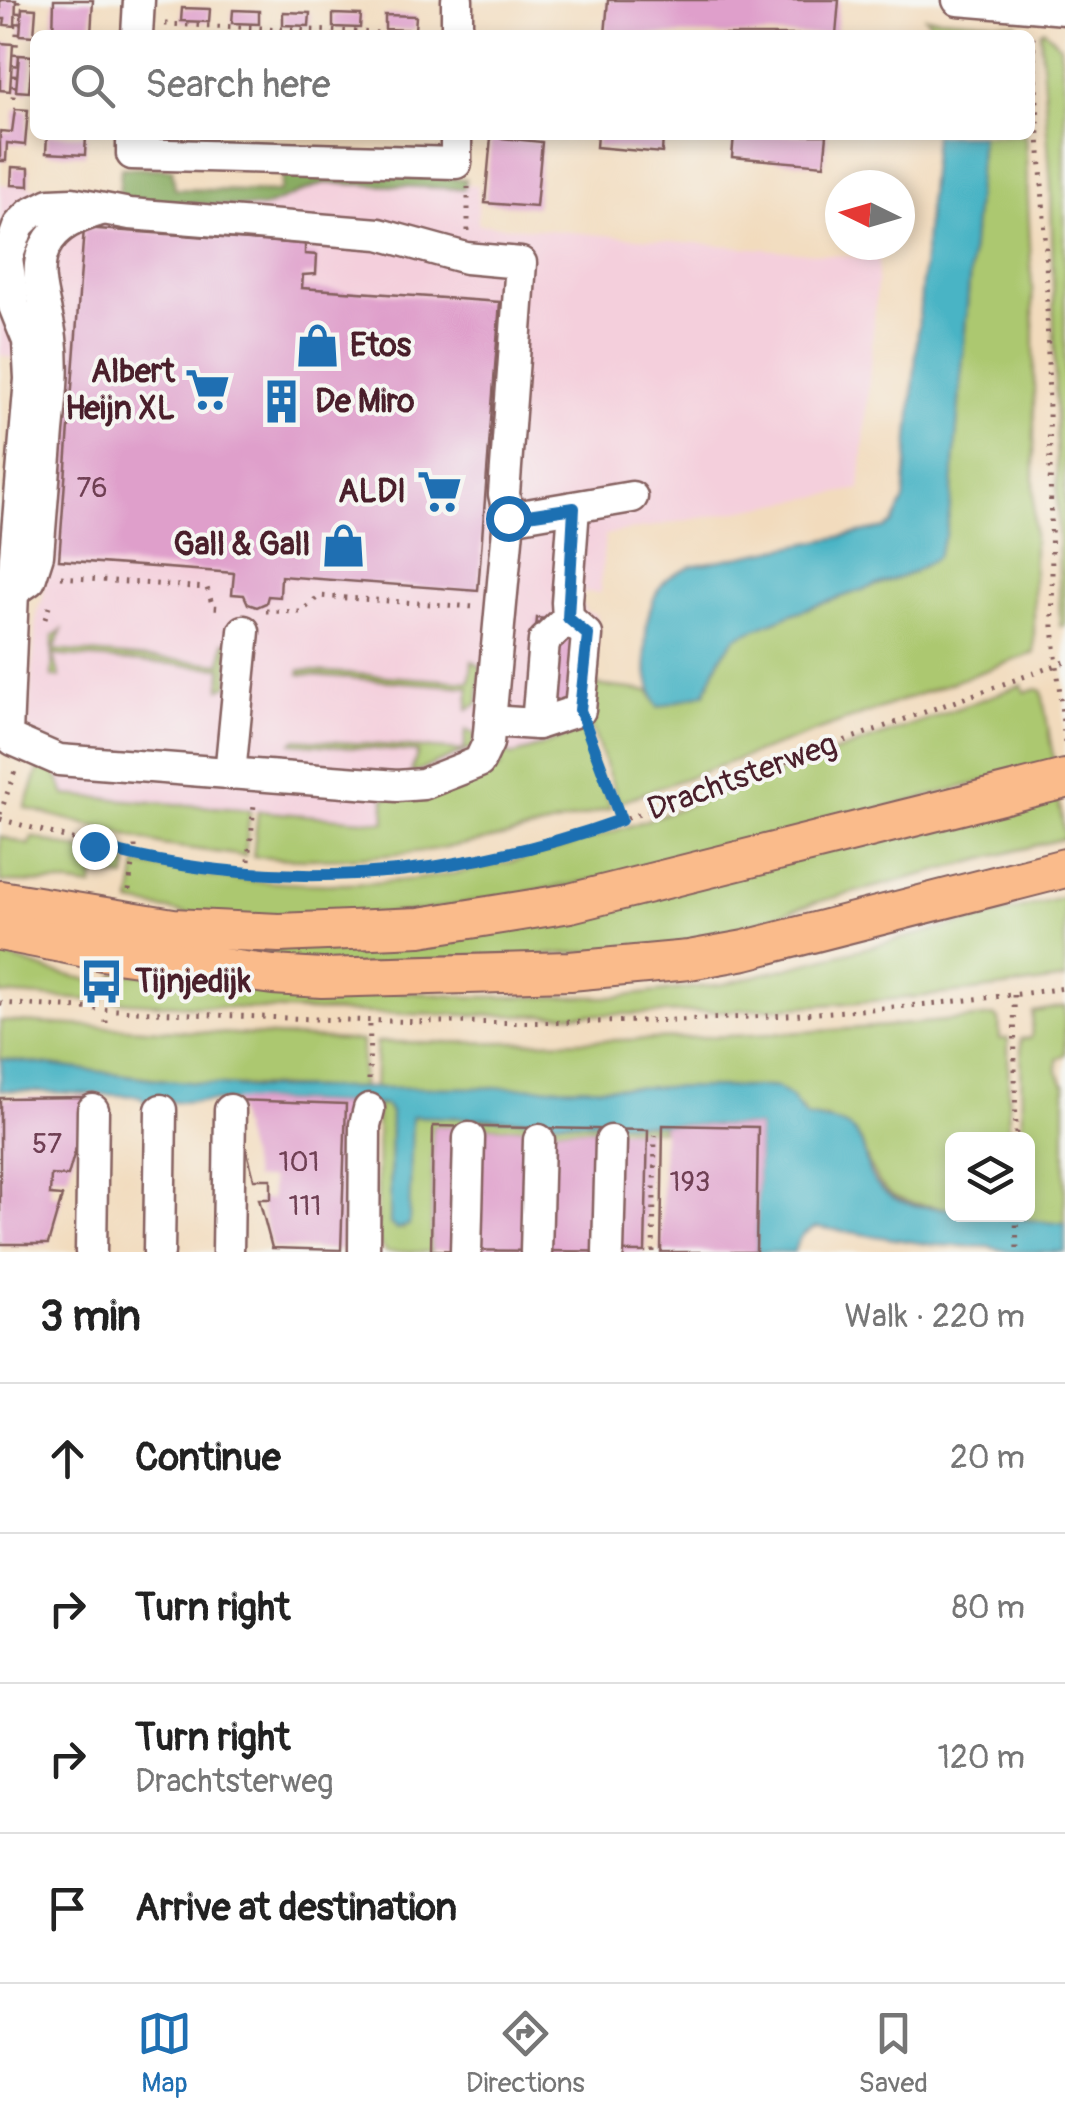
<!DOCTYPE html>
<html lang="en">
<head>
<meta charset="utf-8">
<style>
  body { margin:0; font-family:Pangolin,sans-serif; background:#f2f2f2; color:#222 }
  .controls { position:absolute; right:30px; bottom:30px; display:grid; overflow:hidden; border-radius:15px; box-shadow:0 5px 15px #0003 }
  .controls button { width:90px; height:90px; display:grid; place-items:center; padding:0; border:0; border-bottom:2px solid #e0e0e0; background:#fff; color:#222; font:50px sans-serif }
  .compass { position:absolute; left:825px; top:170px; width:90px; height:90px; border-radius:50%; background:#fff; box-shadow:0 5px 15px #0003; rotate:275deg }
  .stop { position:absolute; width:30px; height:30px; margin:-22px; border:8px solid #1f6fb2; border-radius:50%; background:#fff }
  .stop.end { background:#1f6fb2; border-color:#fff; box-shadow:0 2px 10px #0008 }
  .list { margin:0; padding:0; list-style:none }
  h2 { display:flex; justify-content:space-between; align-items:center; height:130px; margin:0; padding:0 40px; font-size:42px }
  h2 small { font-size:32px; font-weight:400; color:#767676 }
  .list li { display:grid; grid-template-columns:65px 1fr auto; gap:30px; align-items:center; box-sizing:border-box; height:150px; padding:0 40px; border-top:2px solid #e0e0e0 }
  .list b { display:block; font-size:38px; white-space:nowrap }
  .list p { margin:0; font-size:32px; white-space:nowrap; color:#767676 }
  .list em { font-size:32px; font-style:normal; color:#767676 }
  .icon { flex:none; width:55px; height:55px; fill:none; stroke:currentColor; stroke-width:2; stroke-linecap:round; stroke-linejoin:round }
  .map { position:relative; flex:none; width:1065px; height:1252px; overflow:hidden }
  .search { position:absolute; background:#fff; box-shadow:0 5px 15px #0003; left:30px; right:30px; top:30px; height:110px; display:flex; align-items:center; gap:25px; box-sizing:border-box; padding:0 35px; border-radius:15px; color:#767676; font-size:38px }
  .sheet { height:730px; background:#fff }
  nav { display:flex; justify-content:space-around; align-items:center; box-sizing:border-box; height:140px; border-top:2px solid #e0e0e0; background:#fff; font-size:28px; color:#767676 }
  nav a { display:grid; justify-items:center; gap:5px }
  nav .on { color:#1f6fb2 }
  .map>svg:first-child { display:block }
  .built { fill:#f4cfdc }
  .green { fill:#acc86f; stroke:#7b744d; stroke-width:2.5 }
  .forest { fill:#89ac62; stroke:#6a6646; stroke-width:2.5 }
  .water { fill:#48b4c5; stroke:#496a78; stroke-width:2.5 }
  .building { fill:#df9fcb }
  .lines { fill:none; stroke-linecap:round; stroke-linejoin:round }
  .minor-casing { stroke:#85615e; stroke-width:35 }
  .major-casing { stroke:#85615e; stroke-width:42 }
  .path { stroke:#85615e; stroke-width:5; stroke-dasharray:2.5 8; stroke-linecap:butt }
  .minor { stroke:#fff; stroke-width:30 }
  .major { stroke:#fabb8b; stroke-width:38 }
  .route { stroke:#1f6fb2; stroke-width:12 }
  .labels { text-anchor:middle; dominant-baseline:central; stroke-width:8; stroke-linejoin:round; paint-order:stroke }
  .number-label { font-size:28px; fill:#6f3f53 }
  .poi-label { font-size:32px; font-weight:bold; fill:#4a1f2b; stroke:#f6f6f2; text-anchor:start }
  .street-label { font-size:32px; fill:#4a1f2b; stroke:#f6f6f2 }
</style>
</head>
<body>
<div class="map">
<svg width="1065" height="1252" viewBox="0 0 1065 1252">
  <rect width="100%" height="100%" fill="#f6f6f2"/>
  <filter id="ink" filterUnits="userSpaceOnUse"><feTurbulence type="fractalNoise" baseFrequency=".01" numOctaves="2"/><feDisplacementMap in="SourceGraphic" scale="20" xChannelSelector="R" yChannelSelector="G"/><feConvolveMatrix kernelMatrix="1 2 1 2 8 2 1 2 1" color-interpolation-filters="sRGB"/></filter>
  <filter id="wash" filterUnits="userSpaceOnUse"><feTurbulence type="fractalNoise" baseFrequency=".0048" numOctaves="4" result="noise"/><feDisplacementMap in="SourceGraphic" scale="40" xChannelSelector="R" yChannelSelector="G"/><feGaussianBlur stdDeviation="2.25" result="paint"/><feColorMatrix in="noise" values="0 0 0 0 0 0 0 0 0 0 0 0 0 0 0 0 0 1.4 0 .05"/><feComposite in="paint" operator="in"/></filter>
  <g filter="url(#wash)">
    <rect width="100%" height="100%" fill="#f2dbbd"/>
    <polygon class="built" points="316,179 478,185 478,224 879,259 860,489 605,535 600,593 585,592 580,599 586,612 596,614 598,631 591,726 513,756 503,751 497,756 501,767 386,822 65,795 54,769 25,761 37,611 43,598 47,549 19,360 0,355 0,184 197,203 257,204"/>
    <g class="green">
      <polygon points="925,17 1017,24 1017,35 940,35"/>
      <polygon points="1044,29 1060,46 1065,92 1065,626 1060,626 1051,185 1040,32"/>
      <polygon points="981,135 1025,135 1034,331 1034,653 619,802 591,726 593,685 649,691 658,707 705,693 720,658 735,637 794,613 912,573 951,501"/>
      <polygon points="62,630 54,650 221,664 224,642 229,643 228,686 220,689 222,668 53,655 60,677 52,677 53,636"/>
      <polygon points="472,661 481,667 478,704 468,709 469,687 299,674 300,670 470,682"/>
      <path d="M1022,685L1025,692L1038,689L1042,692L1054,762L542,902L241,924L131,903L137,864C229,883 323,890 416,879C523,867 622,829 722,793C822,757 922,721 1022,685Z"/>
      <polygon points="466,730 475,734 473,748 413,773 411,772 418,752 292,743 296,739 464,751"/>
      <path d="M583,730L611,808C494,844 377,866 253,857L258,811L385,822L384,798L501,767L497,756L500,751L513,756Z"/>
      <polygon points="40,765 54,769 65,795 250,810 245,856 163,845 25,808"/>
      <polygon points="1058,795 1065,838 813,903 692,945 309,970 69,922 257,941"/>
      <polygon points="0,836 29,845 32,837 128,863 126,878 95,873 92,887 64,883 0,882"/>
      <path d="M1065,897V979C749,1025 429,1021 112,1001L114,974H183L466,997H616L724,984Z"/>
      <polygon points="0,954 49,971 104,983 103,1001 0,994"/>
      <polygon points="1065,1006 1065,1054 1057,1059 1057,1072 1065,1086 1065,1224 1023,1221 1023,1215 1028,1214 1028,1140 1022,1139 1021,1039 1031,1038 1033,1012"/>
      <path d="M994,1016L999,1019L1000,1039H1008L1009,1139L952,1140V1209C896,1202 877,1200 861,1140L827,1118L806,1117L801,1108L776,1087L375,1089L377,1042C584,1044 789,1038 994,1016Z"/>
      <polygon points="0,1021 362,1041 362,1089 207,1085 0,1059"/>
      <polygon points="377,1105 386,1105 391,1111 390,1224 403,1229 411,1116 663,1125 662,1130 433,1126 431,1252 386,1252 378,1241"/>
    </g>
    <polygon class="forest" points="121,168 172,169 175,189 280,192 284,173 466,179 464,189 324,183 262,208 119,199"/>
    <g class="water">
      <path d="M934,135H981L951,501L946,534L937,557L912,573L794,613L736,637L720,658L705,693L658,707C641,676 640,613 663,583C669,576 682,570 691,566L885,528L893,523L904,500Z"/>
      <path d="M2,1059L156,1079L256,1088L776,1087L791,1097L806,1117C893,1124 843,1166 890,1196C907,1208 933,1207 952,1209V1214L985,1215L1065,1224V1252H1012L989,1247L933,1245L817,1227C803,1232 798,1237 794,1252H756L758,1127L412,1116L409,1225L396,1229L390,1224L391,1112L385,1105L274,1101L145,1102L140,1096L0,1090Z"/>
    </g>
    <g id="blocks">
      <g class="building">
        <polygon points="0,0 16,0 15,26 4,25 5,19 0,19"/>
        <polygon points="54,0 93,0 91,35 53,35"/>
        <polygon points="608,0 839,0 836,35 605,35"/>
        <polygon points="22,8 36,9 34,36 20,35"/>
        <polygon points="182,8 210,9 209,22 181,21"/>
        <polygon points="233,10 259,11 259,24 232,23"/>
        <polygon points="283,12 310,13 309,26 283,25"/>
        <polygon points="333,14 361,15 360,28 333,27"/>
        <polygon points="385,15 416,16 415,30 385,29"/>
        <polygon points="0,43 13,44 10,91 0,90"/>
        <polygon points="19,55 32,56 29,92 16,91"/>
        <polygon points="15,109 28,110 25,145 7,143 6,161 0,161 0,131 12,132"/>
        <polygon points="47,135 86,135 85,155 46,153"/>
        <polygon points="597,135 663,135 662,153 596,147"/>
        <polygon points="734,135 827,135 824,165 732,157"/>
        <polygon points="491,137 542,142 536,207 485,203"/>
        <polygon points="12,167 29,168 29,186 11,185"/>
        <polygon points="84,228 305,244 305,254 317,255 316,274 303,275 302,288 500,302 478,591 281,576 280,597 268,596 266,603 257,607 248,604 244,595 232,594 234,573 59,560"/>
        <polygon points="537,618 584,623 577,705 530,701"/>
        <polygon points="90,1097 68,1176 51,1175 50,1195 62,1196 48,1244 0,1244 0,1098"/>
        <polygon points="234,1100 346,1104 341,1250 272,1248 259,1199 271,1199 271,1179 254,1179"/>
        <polygon points="663,1125 758,1127 756,1252 661,1252"/>
        <polygon points="433,1126 648,1130 645,1252 431,1250"/>
      </g>
    </g>
  </g>
  <g filter="url(#ink)">
    <use href="#blocks" fill-opacity="0" stroke="#85615e" stroke-width="2.5"/>
    <g class="lines">
      <defs>
        <g id="minor">
          <polyline points="958,0 1065,9"/>
          <polyline points="137,35 139,0"/>
          <polyline points="457,35 457,0"/>
          <polyline points="132,135 132,154 456,163 456,135"/>
          <polygon points="72,203 130,214 379,234 466,258 521,263 504,494 509,518 488,743 479,762 423,784 397,786 59,760 13,740 7,734 14,568 30,379 28,341 14,306 7,258 19,225 30,214 50,204"/>
          <polyline points="509,518 632,497"/>
          <path d="M17,589L30,580L38,555C41,514 45,473 48,431C51,401 55,369 51,338C48,310 31,275 45,247C56,224 78,217 101,210"/>
          <polyline points="490,721 537,724 580,710 587,635 568,618 567,602 574,508"/>
          <polyline points="537,724 544,641 568,618"/>
          <polyline points="230,774 244,631"/>
          <polyline points="91,1252 93,1110"/>
          <polyline points="159,1252 161,1110"/>
          <polyline points="228,1252 230,1110"/>
          <polyline points="364,1252 365,1125 369,1109"/>
          <polyline points="466,1252 469,1138"/>
          <polyline points="536,1252 539,1140"/>
          <polyline points="608,1252 611,1141"/>
        </g>
        <g id="major">
          <polyline points="0,900 173,928 279,933 420,927 570,903 1065,779"/>
          <polyline points="0,931 102,951 273,975 322,978 570,971 689,960 745,950 1065,868"/>
        </g>
      </defs>
      <use href="#minor" class="minor-casing"/>
      <use href="#major" class="major-casing"/>
      <g class="path">
        <polyline points="165,24 429,35"/>
        <polyline points="1033,37 1046,251 1053,627 1065,743"/>
        <polyline points="13,98 19,0"/>
        <polyline points="468,231 468,187"/>
        <polyline points="61,577 207,588 213,607 225,608"/>
        <polyline points="266,611 301,612 319,596 474,607"/>
        <polyline points="45,619 49,607"/>
        <polyline points="589,736 621,820"/>
        <polyline points="0,814 15,771"/>
        <polyline points="0,819 133,856 250,874 371,875 451,866 516,853 600,828 1065,662"/>
        <polyline points="135,848 135,844"/>
        <polyline points="249,861 254,804"/>
        <polyline points="129,890 132,864"/>
        <polyline points="1014,995 1016,1140"/>
        <polyline points="108,1001 109,983"/>
        <path d="M0,1003C358,1026 708,1037 1065,988"/>
        <polyline points="106,1023 106,1019"/>
        <polyline points="369,1080 370,1023"/>
        <polyline points="1016,1214 1017,1252"/>
        <polyline points="653,1252 655,1135"/>
      </g>
      <use href="#minor" class="minor"/>
      <use href="#major" class="major"/>
    </g>
  </g>
  <g class="lines" filter="url(#ink)">
    <path class="route" d="M94,846C270,894 451,881 621,820L580,710L588,635L568,618L574,508L508,518"/>
  </g>
  <defs>
    <symbol id="shop-bare" viewBox="-9 -9 18 18"><path d="M-5-2.5h2.3a2.7 3.5 0 0 1 5.4 0H5L5.5 6h-11ZM-1.5-2.5h3a1.5 2.3 0 0 0-3 0Z" fill="#1f6fb2" stroke="#f6f6f2" stroke-width="2.5" paint-order="stroke"/></symbol>
    <symbol id="supermarket-bare" viewBox="-9 -9 18 18"><path d="M-6-5.5h2.5l.6 2H6L4.5 2H-2.5L-4.4-4H-6ZM-1.5 3.2a1.3 1.3 0 1 0 .1 0ZM3 3.2a1.3 1.3 0 1 0 .1 0Z" fill="#1f6fb2" stroke="#f6f6f2" stroke-width="2.5" paint-order="stroke"/></symbol>
    <symbol id="building-bare" viewBox="-9 -9 18 18"><path d="M-4-6H4V6H1V3H-1V6H-4ZM-2.5-4.3h1.7v1.8h-1.7ZM.8-4.3h1.7v1.8H.8ZM-2.5-1h1.7V.8h-1.7ZM.8-1h1.7V.8H.8Z" fill="#1f6fb2" stroke="#f6f6f2" stroke-width="2.5" paint-order="stroke"/></symbol>
    <symbol id="bus-bare" viewBox="-9 -9 18 18"><path d="M-5-6H5V4H4V6H2V4H-2V6H-4V4H-5ZM-3.5-4V0h7V-4ZM-3.5 1.2v1.5H-2V1.2ZM2 1.2v1.5H3.5V1.2Z" fill="#1f6fb2" stroke="#f6f6f2" stroke-width="2.5" paint-order="stroke"/></symbol>
  </defs>
  <g fill-rule="evenodd">
    <use href="#shop-bare" x="286" y="314" width="63" height="63"/>
    <use href="#supermarket-bare" x="176" y="358" width="63" height="63"/>
    <use href="#building-bare" x="250" y="370" width="63" height="63"/>
    <use href="#supermarket-bare" x="408" y="460" width="63" height="63"/>
    <use href="#shop-bare" x="312" y="514" width="63" height="63"/>
    <use href="#bus-bare" x="70" y="950" width="63" height="63"/>
  </g>
  <g class="labels">
    <g class="number-label">
      <text x="92" y="488">76</text>
      <text x="47" y="1144">57</text>
      <text x="299" y="1162">101</text>
      <text x="690" y="1182">193</text>
      <text x="305" y="1206">111</text>
    </g>
    <g class="poi-label">
      <text x="350" y="346">Etos</text>
      <text x="175" y="372" text-anchor="end">Albert<tspan x="175" dy="37">Heijn XL</tspan></text>
      <text x="315" y="402">De Miro</text>
      <text x="406" y="492" text-anchor="end">ALDI</text>
      <text x="310" y="545" text-anchor="end">Gall &amp; Gall</text>
      <text x="135" y="982">Tijnjedijk</text>
    </g>
    <g class="street-label">
      <text transform="translate(742 777) rotate(-20)">Drachtsterweg</text>
    </g>
  </g>
</svg>
<div class="controls">
<button><svg class="icon" aria-label="layers" viewBox="0 0 24 24"><path d="M12 4l9 5-9 5-9-5zM3 14l9 5 9-5"/></svg></button>
</div>
<svg class="compass" viewBox="-18 -18 36 36"><path d="M0-13l5 13h-10z" fill="#e53935"/><path d="M0 13l5-13h-10z" fill="#767676"/></svg>
<div class="stop" style="left:508px;top:518px"></div>
<div class="stop end" style="left:94px;top:846px"></div>
<div class="search"><svg class="icon" aria-label="search" viewBox="0 0 24 24"><circle cx="10" cy="10" r="6"/><path d="M15 15l6 6"/></svg>Search here</div>
</div>
<section class="sheet">
<h2>3 min<small>Walk · 220 m</small></h2>
<ul class="list">
<li><svg class="icon" aria-label="ahead" viewBox="0 0 24 24"><path d="M12 20V5M6 11l6-6 6 6"/></svg><div><b>Continue</b></div><em>20 m</em></li>
<li><svg class="icon" aria-label="right" viewBox="0 0 24 24"><path d="M7 20v-9h11M14 6l5 5-5 5"/></svg><div><b>Turn right</b></div><em>80 m</em></li>
<li><svg class="icon" aria-label="right" viewBox="0 0 24 24"><path d="M7 20v-9h11M14 6l5 5-5 5"/></svg><div><b>Turn right</b><p>Drachtsterweg</p></div><em>120 m</em></li>
<li><svg class="icon" aria-label="arrive" viewBox="0 0 24 24"><path d="M6 21V4h12l-3 4 3 4H6"/></svg><div><b>Arrive at destination</b></div></li>
</ul>
</section>
<nav>
<a class="on"><svg class="icon" aria-label="map" viewBox="0 0 24 24"><path d="M3 6l6-2 6 2 6-2v14l-6 2-6-2-6 2zM9 4v14M15 6v14"/></svg>Map</a>
<a><svg class="icon" aria-label="directions" viewBox="0 0 24 24"><path d="M12 3l9 9-9 9-9-9zM9 14v-3h6M13 9l2 2-2 2"/></svg>Directions</a>
<a><svg class="icon" aria-label="saved" viewBox="0 0 24 24"><path d="M7 4h10v16l-5-4-5 4z"/></svg>Saved</a>
</nav>
</body>
</html>
